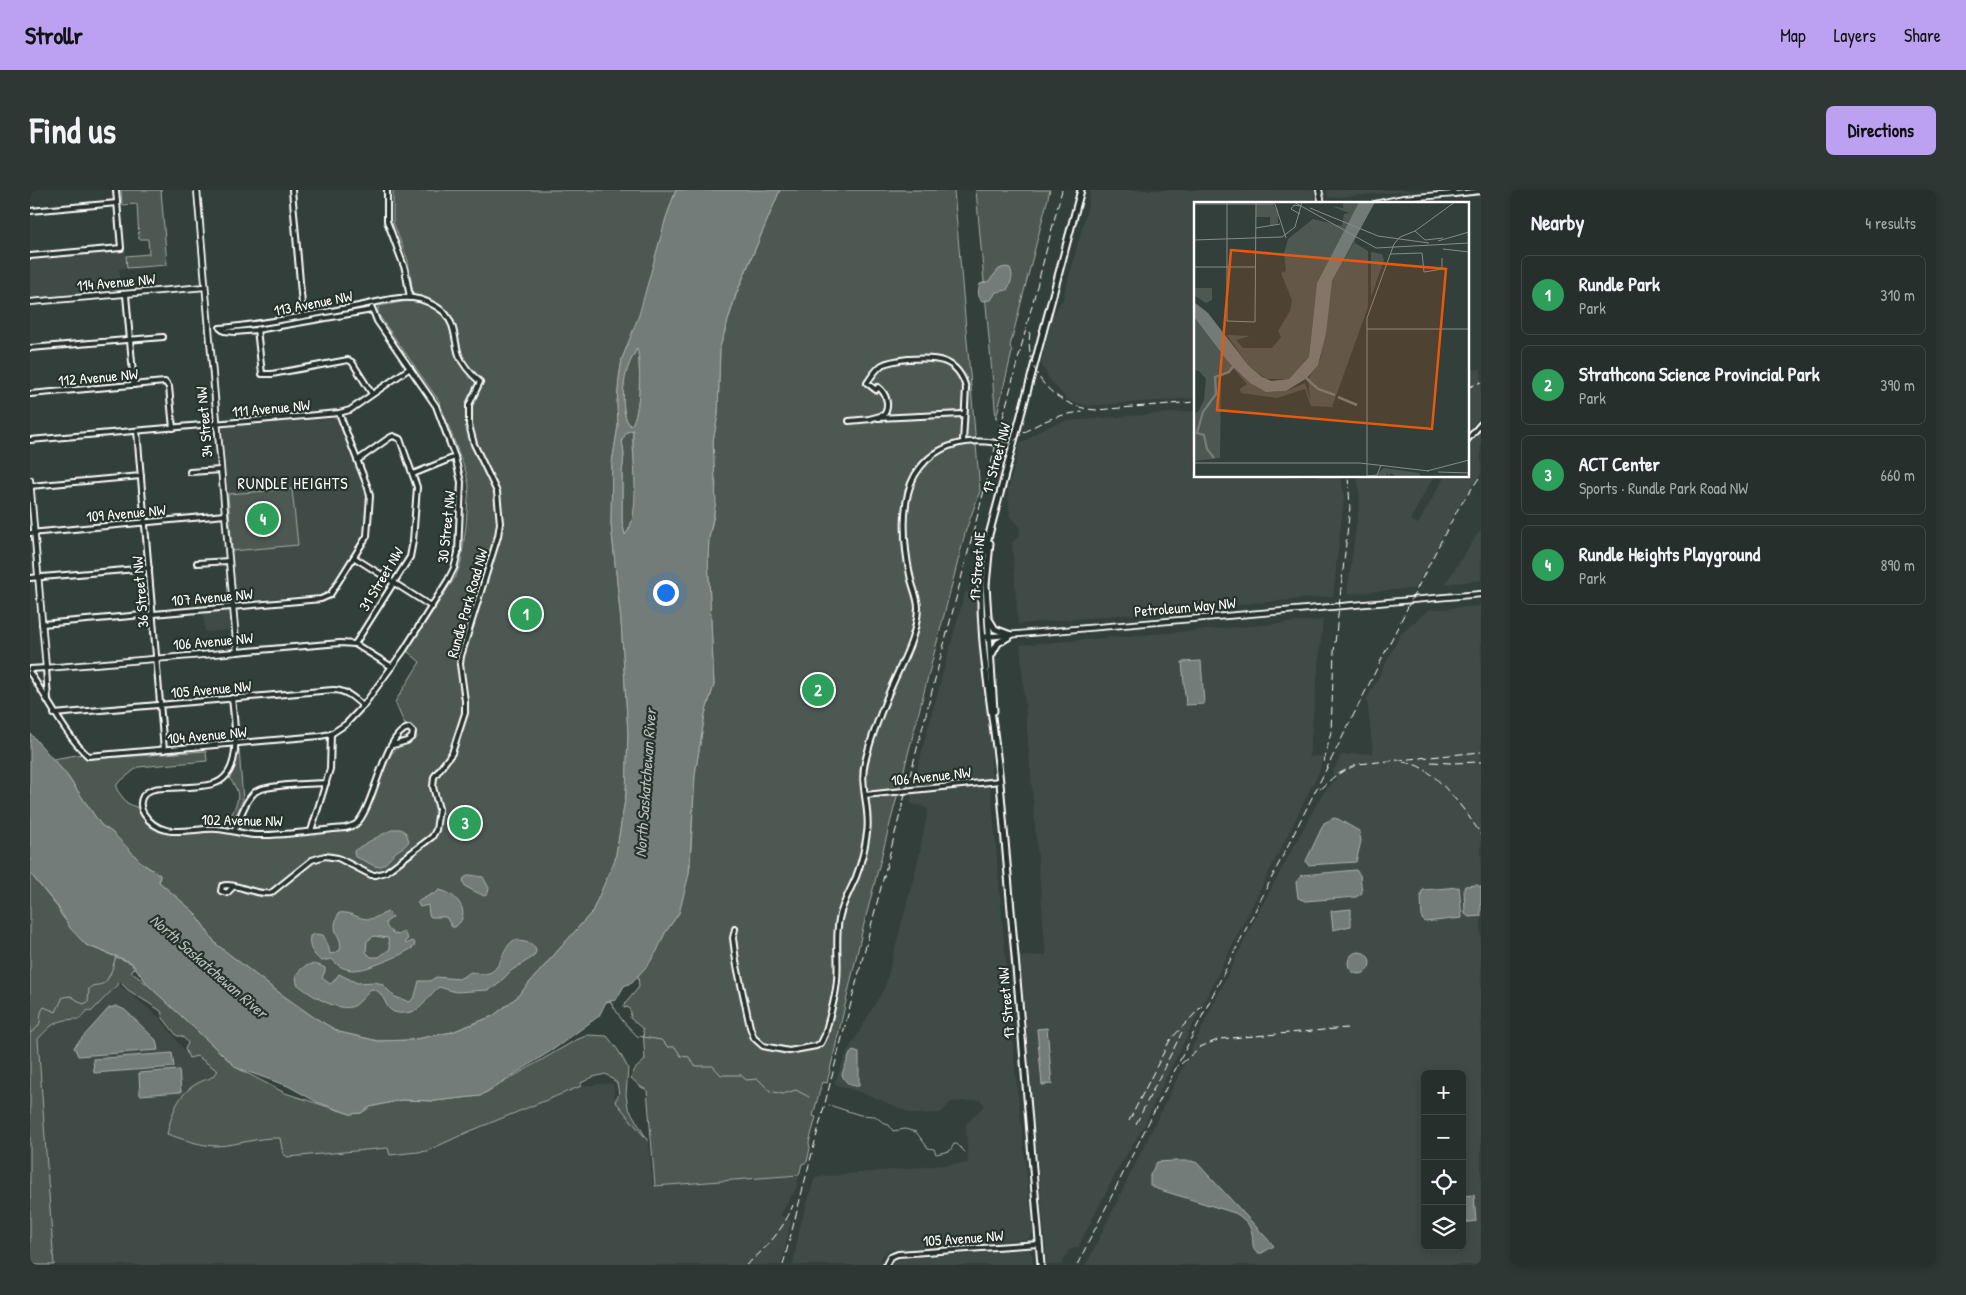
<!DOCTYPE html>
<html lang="en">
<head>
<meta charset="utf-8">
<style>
  body { margin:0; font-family:"Patrick Hand",sans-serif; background:#2e3734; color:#f1f3f6 }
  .controls { position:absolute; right:15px; bottom:15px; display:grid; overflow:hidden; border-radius:8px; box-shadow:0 2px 8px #0003 }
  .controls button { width:45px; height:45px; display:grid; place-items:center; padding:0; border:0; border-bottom:1px solid #424a48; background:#262f2c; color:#f1f3f6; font:25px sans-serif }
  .you { position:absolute; left:635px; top:402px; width:18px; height:18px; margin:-12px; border:4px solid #fff; border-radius:50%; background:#1a73e8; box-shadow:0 0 0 8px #1a73e833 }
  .badge { display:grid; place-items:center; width:32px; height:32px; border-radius:50%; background:#bca0f2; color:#fff; font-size:16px; font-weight:700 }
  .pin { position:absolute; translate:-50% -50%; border:2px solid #fff; box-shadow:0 1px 5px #0006 }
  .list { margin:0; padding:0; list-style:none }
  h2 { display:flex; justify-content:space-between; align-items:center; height:65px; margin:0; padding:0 20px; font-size:21px }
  h2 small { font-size:16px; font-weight:400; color:#a4a9a9 }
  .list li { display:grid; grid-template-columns:32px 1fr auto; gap:15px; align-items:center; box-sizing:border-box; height:80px; margin:0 10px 10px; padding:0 10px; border:1px solid #424a48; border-radius:8px }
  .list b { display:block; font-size:19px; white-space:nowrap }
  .list p { margin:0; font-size:16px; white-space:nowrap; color:#a4a9a9 }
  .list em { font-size:16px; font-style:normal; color:#a4a9a9 }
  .icon { flex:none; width:28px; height:28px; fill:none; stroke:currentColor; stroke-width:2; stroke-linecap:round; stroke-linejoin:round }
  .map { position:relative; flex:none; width:1451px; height:1075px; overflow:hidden; border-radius:8px }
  header { display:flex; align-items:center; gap:30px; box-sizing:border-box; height:70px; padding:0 25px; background:#bca0f2; color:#111 }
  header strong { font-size:24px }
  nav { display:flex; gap:28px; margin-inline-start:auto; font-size:18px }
  .intro { display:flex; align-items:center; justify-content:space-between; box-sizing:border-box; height:120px; padding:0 30px }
  h1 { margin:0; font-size:35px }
  .button { padding:12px 22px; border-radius:8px; background:#bca0f2; color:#111; font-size:18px; font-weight:700 }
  main { display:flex; gap:30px; padding:0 30px }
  aside { flex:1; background:#262f2c; border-radius:8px; box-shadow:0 2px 8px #0003 }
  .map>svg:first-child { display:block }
  .built { fill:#404c47; fill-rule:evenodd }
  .green { fill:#4d5853; stroke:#a6aca9 }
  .water { fill:#737b78; stroke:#abb0ae; fill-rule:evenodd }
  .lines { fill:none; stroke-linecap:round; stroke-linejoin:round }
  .stream { stroke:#abb0ae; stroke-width:1 }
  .minor-casing { stroke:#fff; stroke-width:8 }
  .tertiary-casing { stroke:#fff; stroke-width:8 }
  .secondary-casing { stroke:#fff; stroke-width:9 }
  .minor { stroke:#26332d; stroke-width:4 }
  .tertiary { stroke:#26332d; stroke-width:4.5 }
  .secondary { stroke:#26332d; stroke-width:5 }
  .rail { stroke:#fff; stroke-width:1; stroke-dasharray:8 4; stroke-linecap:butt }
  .labels { text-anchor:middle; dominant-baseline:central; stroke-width:4.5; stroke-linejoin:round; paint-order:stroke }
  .street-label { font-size:15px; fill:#fff; stroke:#26332d }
  .neighbourhood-label { font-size:16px; letter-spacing:1px; fill:#fff; stroke:#26332d }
  .water-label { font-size:16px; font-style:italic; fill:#b9bdbc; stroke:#26332d }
  .inset-river { fill:none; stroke:#737b78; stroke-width:2.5 }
  .inset-road { fill:none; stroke:#858c89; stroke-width:1 }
  .view { fill:#e8590c; fill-opacity:0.15; stroke:#e8590c; stroke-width:2.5 }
  .inset-edge { fill:none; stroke:#fff; stroke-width:2.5 }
</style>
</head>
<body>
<header>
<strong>Strollr</strong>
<nav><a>Map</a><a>Layers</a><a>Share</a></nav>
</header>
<div class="intro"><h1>Find us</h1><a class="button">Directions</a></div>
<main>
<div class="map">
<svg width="1451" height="1075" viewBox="0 0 1451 1075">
  <rect width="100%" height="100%" fill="#333f3a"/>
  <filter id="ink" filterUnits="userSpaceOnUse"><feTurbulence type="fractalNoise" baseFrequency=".02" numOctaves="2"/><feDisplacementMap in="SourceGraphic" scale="10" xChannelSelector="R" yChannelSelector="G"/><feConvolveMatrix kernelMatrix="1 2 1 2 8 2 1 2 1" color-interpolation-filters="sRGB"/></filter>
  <g filter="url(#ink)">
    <g class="built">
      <polygon points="1060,0 1284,0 1285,14 1165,14 1165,208 1058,216 1039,211 1020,190 1011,174 1023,125 1033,109 1058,16"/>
      <polygon points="1297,0 1387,0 1298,8"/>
      <polygon points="96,60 97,78 89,79 92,101 0,110 0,70"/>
      <polygon points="1451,179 1451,225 1437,242 1437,180"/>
      <polygon points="1165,221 1165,286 1311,286 1314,306 1303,406 988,434 982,353 989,346 990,338 987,333 980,327 978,302 990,254 1012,239 1035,231"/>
      <polygon points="307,228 337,299 333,346 324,362 294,404 206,411 202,361 268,354 262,300 198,304 192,237"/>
      <polygon points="1451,240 1451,283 1425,322 1386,398 1317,404 1330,308 1327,286 1404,286 1380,330 1388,334 1415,286 1437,286 1437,256"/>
      <polygon points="1451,339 1451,390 1415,394"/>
      <polygon points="935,402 945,403 952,488 959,531 961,553 961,598 985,879 1003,1043 998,1049 858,1060 851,1067 850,1075 763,1075 770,1036 785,987 938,973 936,934 955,915 950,910 921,912 911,923 883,924 836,904 804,894 818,861 855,797 889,667 898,618 880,613 883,594"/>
      <path d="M1451,416V1075H1056L1227,725L1291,606L1306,589L1302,583L1311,565L1343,563L1337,509L1371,444L1398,420ZM1395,884H1432V1056H1395Z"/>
      <polygon points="199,421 200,440 175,442 173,423"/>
      <polygon points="1293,430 1279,567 1293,566 1289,582 1128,904 1114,936 1089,977 1048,1057 1039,1060 1031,1075 1017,1075 990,767 1016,765 990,455"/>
      <polygon points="88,794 129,827 159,867 167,866 188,881 185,885 314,962 358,958 360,965 397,961 438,942 551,896 583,893 585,911 618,951 623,996 769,985 766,999 750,1025 761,1031 751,1075 24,1075 8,849 22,834 34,830 50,829 58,820 61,822"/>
      <polygon points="998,1059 1002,1063 1003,1075 859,1075 861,1072 871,1069"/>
    </g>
    <g class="green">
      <polygon points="91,0 131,0 137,75 97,78 96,66 119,64 118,49 109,49 107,14 92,15"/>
      <path d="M363,0H646L636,28L610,125L592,169L589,189L587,213L588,236L582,273L581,334L591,431L598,543L596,604L585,670L562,722L486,808L463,826L422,842L381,850L348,851L309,842L282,826L244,799L186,754L164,722L129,692L130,685L113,674L82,643L71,635L36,584L23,569L52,564L60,569L176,561L177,571L108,577L87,594V600L97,613L108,618L109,623L116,629L131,640L139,643L153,644L184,641L227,647L319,641L328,636L335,627L361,564L370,556L387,548C386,540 383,535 375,535L365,512L390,472L377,461L426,386L431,372L436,335L439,296L436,282L409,211L348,124V116L384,110L378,71L363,32Z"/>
      <polygon points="750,0 924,0 950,301 936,340 833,738 797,893 792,892 783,926 786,927 779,953 780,958 777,972 772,974 769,985 625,996 617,900 611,897 601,888 605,879 615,870 613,839 600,828 601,822 598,817 594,818 594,815 609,797 608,785 618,775 635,743 649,723 660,677 665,584 675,524 684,495 678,368 679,348 684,325 686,294 683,276 683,251 688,225 690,157 706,105"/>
      <polygon points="946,0 1020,0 980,156 982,162 966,229"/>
      <path d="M608,157C610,178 612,219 601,237C591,227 592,196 596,183C598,174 603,165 608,157Z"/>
      <path d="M603,240C601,268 614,324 595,345L592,332V283L594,265L592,250L597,242Z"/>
      <polygon points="262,299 268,355 202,361 198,304"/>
      <path d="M209,559L213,610L201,637L193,635V629L200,628C209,609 212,604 199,588Z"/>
      <path d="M0,683L28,718L31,725L56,755L101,773L104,778L101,782L118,795L207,878L255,903L320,924L331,923L340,917L371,910L405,911L450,906L544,851L558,845L577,846L588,860L598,878L596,905L598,917L618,951L585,911L589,904L587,893L576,884L563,887L551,893V896L438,942L397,961L360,965L358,958L258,967L253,964L250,948C228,947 208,955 187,956C171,956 152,949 137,944C142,924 147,904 168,893C179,887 178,892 188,881L167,866L159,868L155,859L158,853L152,846H147L133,828L131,821L98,800L90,792L61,822L58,820L50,829C26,830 24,832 8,849L24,1075H0Z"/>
    </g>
    <g class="water">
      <path d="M646,0H750L706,104L690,157L688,225L683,251L686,312L679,348L678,368L684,495L675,524L665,584L659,684L649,723L635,743L627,761L618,775L601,793L594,796L586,810L576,812L569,826L524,859L450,906L405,911L371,910L340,917L331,923L320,924L287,912L258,896L207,878L118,795L101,772L56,755L40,738L28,717L0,683V543L36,584L71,635L82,642L113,674L130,685L129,692L164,722L186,754L244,799L282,826L309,842L348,851L381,850L422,842L463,826L486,808L562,722L585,670L596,604L598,543L591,431L581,334L582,273L588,236L587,213L589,189L592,169L609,125L636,28ZM607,158C611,174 611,223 601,236C590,227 593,197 596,184C598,175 603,166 607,158ZM603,240C602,265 612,327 595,345L592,332V283L594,265L592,250L597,242Z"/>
      <path d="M975,77L980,78C984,86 981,93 977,100L966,102L961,110L952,111C947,106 948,101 950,94L959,91L969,79Z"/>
      <polygon points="1171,471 1174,514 1156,515 1152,472"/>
      <polygon points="1304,628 1308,629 1329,641 1331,651 1326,672 1278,675 1276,671 1294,633"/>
      <path d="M364,639H371L376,643L379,651C375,658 368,659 364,664C346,686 347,674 325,667L324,661C328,657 358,641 364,639Z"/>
      <polygon points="1326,680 1330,685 1332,703 1326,707 1275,711 1268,708 1266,692 1272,685"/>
      <polygon points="440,685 453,687 459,698 458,703 454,706 436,697 433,692 434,688"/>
      <polygon points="1447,695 1451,697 1451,726 1439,727 1435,724 1434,698 1435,696"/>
      <polygon points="1429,697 1432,728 1395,732 1392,729 1391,703 1393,700"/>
      <path d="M409,700C427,703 443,724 425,737H422L416,727H401L399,725L398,715L390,717L387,712L402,704H405Z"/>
      <polygon points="1321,719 1321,736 1303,740 1301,721"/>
      <path d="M358,722L363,727L356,732C355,738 363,744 368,745L373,741L378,749L375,751L376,754L382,751L385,753L384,757C374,763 366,767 356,771C337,778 317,788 302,769L291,771C283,764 278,757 280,746L285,744L293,745L298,755L300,764L305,763L310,760C314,745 298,744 309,723C321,721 327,729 338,729C345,729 351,724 358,722ZM344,746L358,748L360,759L349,767H341L336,762L337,751Z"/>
      <path d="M484,750L500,753L505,757L506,762L503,767L482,780L466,796L458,800L426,802L409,797C394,808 394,825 368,823C352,821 357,800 341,799C335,804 331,812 324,816C308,823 279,804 267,794L266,785C274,774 283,771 295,778V781L292,788L300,794L303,792L309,784L327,793L345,792L352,794L365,807L380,812L385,806L389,791H400L406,787L429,789L441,782C474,792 467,762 484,750Z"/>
      <circle cx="1329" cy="773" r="11"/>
      <polygon points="86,816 95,820 126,850 128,860 48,866 44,857 79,818"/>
      <polygon points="1017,838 1022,894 1012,895 1007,839"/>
      <path d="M823,861L829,863V896C821,897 814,892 812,884L820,864Z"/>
      <polygon points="142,863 144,877 64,883 63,869"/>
      <polygon points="149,880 151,902 110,905 109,883"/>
      <path d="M1144,971H1162L1167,973L1244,1056L1232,1063H1227C1217,1055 1232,1039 1205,1023L1127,999L1120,995V985L1127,972Z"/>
      <polygon points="1444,1005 1446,1031 1432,1033 1432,1006"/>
    </g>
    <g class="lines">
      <g class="stream">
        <polyline points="580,811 592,830 607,846 631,850 638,857 645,857 651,866 659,867 665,876 683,876 691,885 711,885 716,890 728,889 740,901 753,904 766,900 779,907"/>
        <path d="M0,843C17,833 6,827 14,817L26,822L33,807L41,806L53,814L58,812L59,799C63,793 68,797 74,793C80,789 84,773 86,766"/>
        <polyline points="799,915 830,925 845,926 855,934 859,935 863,941 875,939 886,942 898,958 904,959 906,964 920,961 924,954 927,954 935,962"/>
      </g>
      <defs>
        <g id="minor">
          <polyline points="262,0 273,126"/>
          <polyline points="357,0 357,31 375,79 380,108"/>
          <polyline points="1424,4 1451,1"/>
          <polyline points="0,21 87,13"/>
          <polyline points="0,66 91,58 86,0"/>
          <polyline points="96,105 104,195"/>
          <polyline points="227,139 232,184 242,184 318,170 322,172 342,204"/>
          <polyline points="0,158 133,147"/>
          <polyline points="0,204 135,192 139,197 143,238"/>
          <polyline points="848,228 933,224"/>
          <path d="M839,229L854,225C860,216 857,204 848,197L846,200L837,193C841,187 846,179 852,175C860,171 870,170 879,169C906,167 928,168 936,198L933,252"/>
          <polyline points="819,231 841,229"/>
          <polyline points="107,241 134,560"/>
          <polyline points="0,250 309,223 320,220 380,178"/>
          <polyline points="1437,250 1451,234"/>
          <polyline points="160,282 191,280"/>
          <polyline points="383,284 425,267"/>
          <polyline points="0,296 111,286"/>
          <polyline points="0,343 195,325"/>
          <polyline points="325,368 402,417"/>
          <polyline points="167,373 199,371"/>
          <polyline points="0,388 119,378"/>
          <polyline points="12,434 291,409 300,405 337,346 340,306 338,298 309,223"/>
          <polyline points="325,454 380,367 383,351 387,297 370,249 363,246 359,248 328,270"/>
          <polyline points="207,462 310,453 325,454 362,477"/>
          <polyline points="0,479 16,478 18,510"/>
          <path d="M0,483C19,510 34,544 58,566L290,546L301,544L316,534L333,516L374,460L418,390L424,378L428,363L431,292L425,267L406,216L347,131L342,118"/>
          <path d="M202,508C204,532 215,585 183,594C168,598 149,597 134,598C127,598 118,599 113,606C110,611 110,618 114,624C132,652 162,637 187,639C200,640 212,644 225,645C252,646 288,640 315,638C319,637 323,636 326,634C344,619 354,542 379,538L383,542L382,547L377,551L363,555"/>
          <path d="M24,524L303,500C316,500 324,508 333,516"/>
          <polyline points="835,605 970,591"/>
          <path d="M205,640C210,628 215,611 225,602C236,594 281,594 296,593"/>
          <polyline points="281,641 300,579 301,544"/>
          <path d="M204,696L197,703L191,701L192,696C203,691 225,706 241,703L282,670L295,666L308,668L341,685H346L356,682L402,647L406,640L409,619L403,597L404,587L422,563L435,523V511L430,474L431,466L468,346L470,333L467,302L444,254L439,235V215L450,192C441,184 433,176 429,165C424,150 426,135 414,122C405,115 394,109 383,108C364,106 341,114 323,117C278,125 235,134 190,138L194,141L205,142L227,140L342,120"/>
          <path d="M705,739L703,748L706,771L720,837L724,848L733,856L759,861L786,856L791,853L795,845C799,827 806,808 807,790C809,770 805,749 809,729C812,714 820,701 826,687C831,674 835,658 837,643C841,620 829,596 835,572C841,547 850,524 860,500C871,474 887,447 888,418C888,407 882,397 880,385C874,357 870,311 885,285C907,249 946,247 982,256"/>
          <polyline points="856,1075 860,1067 868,1064 1009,1054"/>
        </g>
        <g id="tertiary">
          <polyline points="1289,0 1292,14"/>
          <polyline points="1345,14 1374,8 1424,4 1423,0"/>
          <polyline points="0,112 175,97"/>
          <polyline points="0,290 16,478 207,462 167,0"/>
          <polyline points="953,447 1451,404"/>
        </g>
        <g id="secondary">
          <polyline points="960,353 956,395 964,521"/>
          <polyline points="959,429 965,439 981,445"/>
          <polyline points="961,466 968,453 980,446"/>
          <path d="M1011,1075C998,914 984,754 970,593C963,519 946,445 952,371L1051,0"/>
        </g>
      </defs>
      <use href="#minor" class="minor-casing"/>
      <use href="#tertiary" class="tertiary-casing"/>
      <use href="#secondary" class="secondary-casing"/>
      <use href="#minor" class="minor"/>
      <use href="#tertiary" class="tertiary"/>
      <use href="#secondary" class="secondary"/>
      <g class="rail">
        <path d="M1000,142C994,184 1025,217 1066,220L1165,212"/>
        <polyline points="1437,198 1451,192"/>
        <path d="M964,280C980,244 1015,225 1053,222"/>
        <polyline points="1294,572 1301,542 1304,462 1320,317 1318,286"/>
        <path d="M1373,572C1380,573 1388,575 1395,580C1413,591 1440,626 1451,645"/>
        <polyline points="1401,572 1421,573 1451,572"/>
        <polyline points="1290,599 1306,585 1328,574 1451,562"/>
        <polyline points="1151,874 1170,857 1190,849 1317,838"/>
        <polyline points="1099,931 1140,850 1172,816"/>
        <polyline points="1106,934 1152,842"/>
        <path d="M716,1075C735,1060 754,1039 763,1015"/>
        <polyline points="753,1075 1032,0"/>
        <polyline points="1047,1075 1410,353 1428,319 1451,285"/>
      </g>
    </g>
  </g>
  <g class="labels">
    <g class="street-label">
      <text transform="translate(86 92) rotate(-5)">114 Avenue NW</text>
      <text transform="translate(283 113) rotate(-11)">113 Avenue NW</text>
      <text transform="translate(68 187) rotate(-5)">112 Avenue NW</text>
      <text transform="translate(241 218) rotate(-5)">111 Avenue NW</text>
      <text transform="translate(174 232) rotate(-95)">34 Street NW</text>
      <text transform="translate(966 268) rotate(-75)">17 Street NW</text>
      <text transform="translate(96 323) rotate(-5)">109 Avenue NW</text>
      <text transform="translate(416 337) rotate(-84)">30 Street NW</text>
      <text transform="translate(947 376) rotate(-86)">17 Street NE</text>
      <text transform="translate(351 389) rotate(-59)">31 Street NW</text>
      <text transform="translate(110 402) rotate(-95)">36 Street NW</text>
      <text transform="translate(182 407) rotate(-5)">107 Avenue NW</text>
      <text transform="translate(437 413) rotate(-74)">Rundle Park Road NW</text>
      <text transform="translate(1155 417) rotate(-5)">Petroleum Way NW</text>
      <text transform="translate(183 451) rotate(-5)">106 Avenue NW</text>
      <text transform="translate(181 499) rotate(-5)">105 Avenue NW</text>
      <text transform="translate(177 545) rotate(-5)">104 Avenue NW</text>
      <text transform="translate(901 586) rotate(-6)">106 Avenue NW</text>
      <text transform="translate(212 630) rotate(1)">102 Avenue NW</text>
      <text transform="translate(976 813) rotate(-95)">17 Street NW</text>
      <text transform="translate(933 1048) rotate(-4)">105 Avenue NW</text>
    </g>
    <g class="neighbourhood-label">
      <text x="263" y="293">RUNDLE HEIGHTS</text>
    </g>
    <g class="water-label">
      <text transform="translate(615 593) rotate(-86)">North Saskatchewan River</text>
      <text transform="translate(179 776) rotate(41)">North Saskatchewan River</text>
    </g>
  </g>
  <g transform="translate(1164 12)">
    <rect width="275" height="275" fill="#333f3a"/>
    <path d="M149,0H165L123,81L115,155L95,177H72L54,163L33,133L56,134L42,138L49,146H78L87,135L84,129L96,109L98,98L87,71L92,69L90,51L94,37L119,17L148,24L150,12L155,11L137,4L149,6ZM62,2H78L84,8V21L76,24V15H62ZM161,38V41L174,49V105L138,205L117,204L111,187L83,196L47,191L46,187L53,182L40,167L27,175L26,256L0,259V211L4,210L10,198L12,177L5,169L0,168V115L35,161L56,181L72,190L92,189L111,181L116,197L114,177L126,158L138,79ZM177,50L188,52L190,58L177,95ZM0,86H18V98L12,101L0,93ZM190,266L225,271L227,275L201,274L197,271L194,275V270L192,275H179Z" fill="#4d5853"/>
    <path d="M165,0H181L138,79L132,131L124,163L113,176L92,189L72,190L56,181L35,161L0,115V100L14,111L54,163L68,175L77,179L95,177L115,155L123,81Z" fill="#737b78"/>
    <path class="inset-river" d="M112,176L124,187L141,193M144,195L163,203M20,256L13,247L10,233L3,231L9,210L22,192L21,175L35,170L40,163"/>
    <path class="inset-road" d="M100,0L182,46L275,41M33,1V119L61,120L62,1M0,2H81L92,36M106,4L100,3L97,7L106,12M116,6L184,34L235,41M62,26L86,22M221,29L261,0M221,29L231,38L249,36M0,38L88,35L101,25L108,0M244,39L275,30M249,47L275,50M196,52L228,51L230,70L248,67V56M0,65H61M173,127H275M0,261H166L235,269M233,269L275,258M244,270L275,271M173,274L183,273L187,263M173,275V116L200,42L206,35L221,29"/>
    <path class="view" d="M37,48L252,67L238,227L23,208Z"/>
    <rect width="275" height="275" class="inset-edge"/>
  </g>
</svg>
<div class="controls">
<button>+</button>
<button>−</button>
<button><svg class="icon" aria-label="locate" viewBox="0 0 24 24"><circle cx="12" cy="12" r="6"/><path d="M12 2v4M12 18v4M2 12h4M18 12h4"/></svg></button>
<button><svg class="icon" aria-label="layers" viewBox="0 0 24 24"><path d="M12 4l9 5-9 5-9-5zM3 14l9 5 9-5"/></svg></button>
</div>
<div class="you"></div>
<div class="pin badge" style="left:496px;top:424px;background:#2e9e5b">1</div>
<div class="pin badge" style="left:788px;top:500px;background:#2e9e5b">2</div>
<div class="pin badge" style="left:435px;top:633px;background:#2e9e5b">3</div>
<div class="pin badge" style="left:233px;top:329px;background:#2e9e5b">4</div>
</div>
<aside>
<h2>Nearby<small>4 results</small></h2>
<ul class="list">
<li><span class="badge" style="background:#2e9e5b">1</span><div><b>Rundle Park</b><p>Park</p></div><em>310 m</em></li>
<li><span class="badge" style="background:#2e9e5b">2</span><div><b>Strathcona Science Provincial Park</b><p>Park</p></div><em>390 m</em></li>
<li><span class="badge" style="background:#2e9e5b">3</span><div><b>ACT Center</b><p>Sports · Rundle Park Road NW</p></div><em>660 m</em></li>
<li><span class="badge" style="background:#2e9e5b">4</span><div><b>Rundle Heights Playground</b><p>Park</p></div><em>890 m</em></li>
</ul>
</aside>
</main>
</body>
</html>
